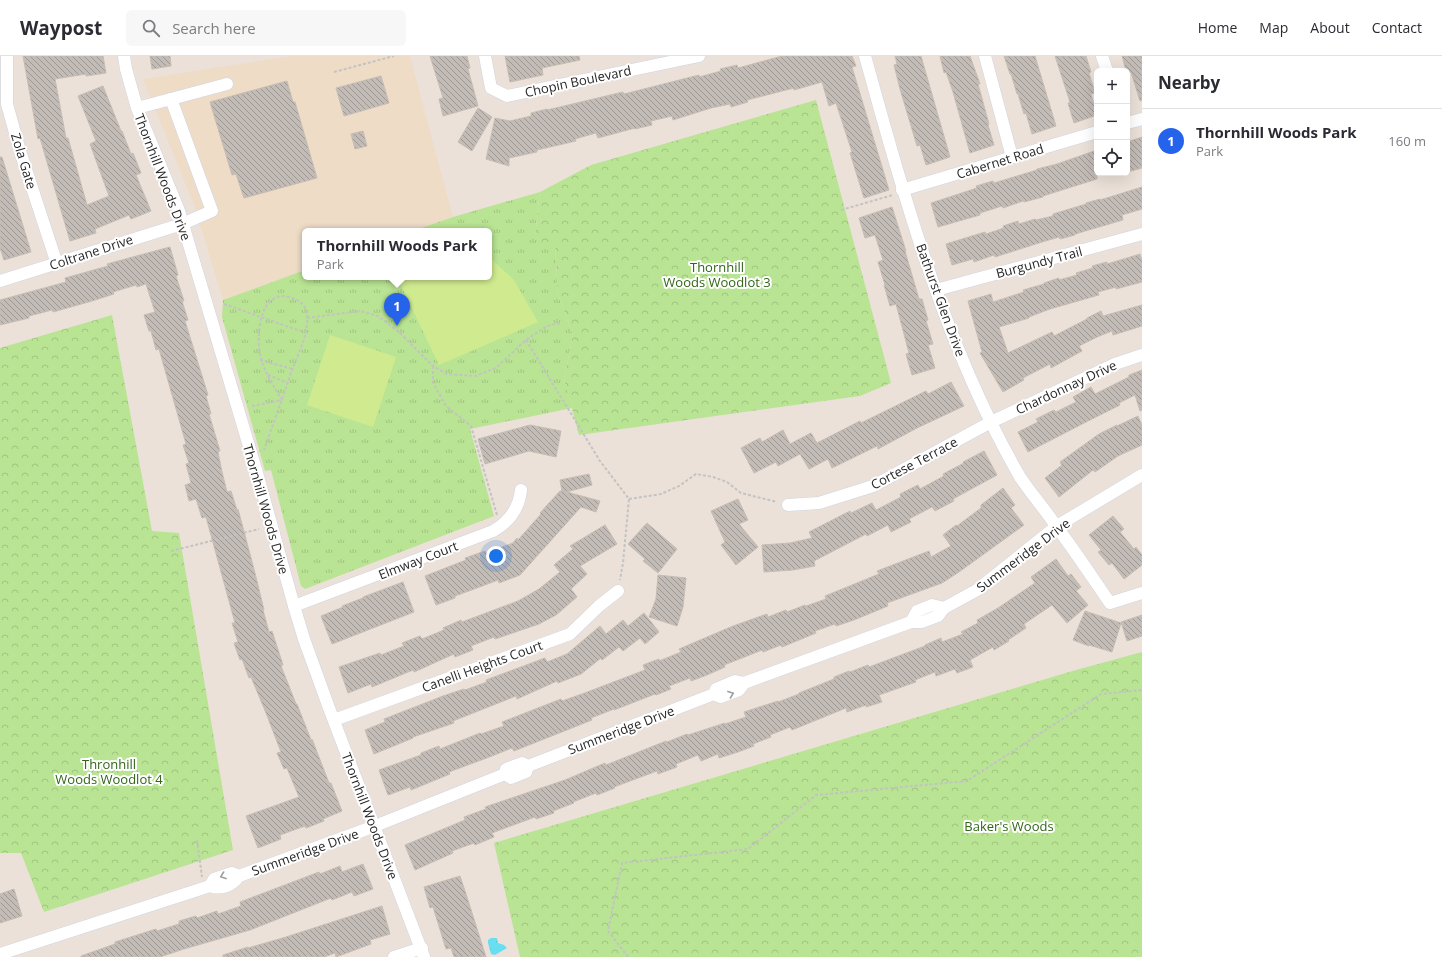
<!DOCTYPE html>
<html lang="en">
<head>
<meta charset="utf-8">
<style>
  body { margin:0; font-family:"Open Sans",sans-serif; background:#f7f7f7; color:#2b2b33 }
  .controls { position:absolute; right:12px; top:12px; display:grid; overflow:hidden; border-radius:6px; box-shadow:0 4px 16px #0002 }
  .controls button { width:36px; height:36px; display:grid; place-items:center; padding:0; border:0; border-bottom:1px solid #e1e1e2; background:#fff; color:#2b2b33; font:20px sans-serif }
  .you { position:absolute; left:496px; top:500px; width:14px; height:14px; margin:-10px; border:3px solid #fff; border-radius:50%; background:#1a73e8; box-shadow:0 0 0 6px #1a73e833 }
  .badge { display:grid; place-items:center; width:26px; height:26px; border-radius:50%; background:#2563eb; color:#fff; font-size:13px; font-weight:700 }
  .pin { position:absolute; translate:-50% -33px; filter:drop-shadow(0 1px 2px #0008) }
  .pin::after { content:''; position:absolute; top:21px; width:14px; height:12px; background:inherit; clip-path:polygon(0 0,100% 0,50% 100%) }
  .popup { position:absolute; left:302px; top:172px; width:190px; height:52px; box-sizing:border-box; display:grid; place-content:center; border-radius:6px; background:#fff; filter:drop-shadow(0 1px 3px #0005); font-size:13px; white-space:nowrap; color:#7c7c81 }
  .popup b { font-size:15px; color:#2b2b33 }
  .popup::after { content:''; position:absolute; left:50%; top:100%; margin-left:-8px; border:8px solid transparent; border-top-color:#fff }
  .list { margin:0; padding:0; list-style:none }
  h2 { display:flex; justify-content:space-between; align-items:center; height:52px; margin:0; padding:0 16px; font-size:17px }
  h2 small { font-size:13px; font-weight:400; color:#7c7c81 }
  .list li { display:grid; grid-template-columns:26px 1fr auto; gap:12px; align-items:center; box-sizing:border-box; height:64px; padding:0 16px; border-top:1px solid #e1e1e2 }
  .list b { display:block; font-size:15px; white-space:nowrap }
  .list p { margin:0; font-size:13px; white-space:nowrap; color:#7c7c81 }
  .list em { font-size:13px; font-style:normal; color:#7c7c81 }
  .icon { flex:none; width:22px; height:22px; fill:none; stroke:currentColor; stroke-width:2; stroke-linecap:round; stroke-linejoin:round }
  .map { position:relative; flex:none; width:1142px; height:901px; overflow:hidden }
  header { display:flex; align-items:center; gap:24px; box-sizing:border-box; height:56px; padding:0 20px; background:#fff; border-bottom:1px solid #e1e1e2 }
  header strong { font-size:19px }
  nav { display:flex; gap:22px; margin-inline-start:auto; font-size:14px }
  .search { width:280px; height:36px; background:#f7f7f7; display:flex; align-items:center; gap:10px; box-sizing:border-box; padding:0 14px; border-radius:6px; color:#7c7c81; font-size:15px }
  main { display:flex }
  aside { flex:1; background:#fff }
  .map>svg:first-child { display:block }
  .education { fill:#eedcc7 }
  .grass { fill:url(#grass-tufts) }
  .forest { fill:url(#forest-crowns) }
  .pitch { fill:#d0eb8f }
  .water { fill:url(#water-ripples) }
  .building { fill:url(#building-back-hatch); stroke:#c6bdb3 }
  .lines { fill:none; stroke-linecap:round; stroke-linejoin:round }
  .minor-casing { stroke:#ced5e2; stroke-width:13 }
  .path { stroke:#c3c3c3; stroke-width:2; stroke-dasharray:3 2; stroke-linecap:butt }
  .minor { stroke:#fff; stroke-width:12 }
  .oneway { stroke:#9e9e9e }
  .labels { text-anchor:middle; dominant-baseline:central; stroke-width:4; stroke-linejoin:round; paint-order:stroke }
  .street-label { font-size:13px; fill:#282828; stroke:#fff }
  .park-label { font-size:13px; fill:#326518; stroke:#fff }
</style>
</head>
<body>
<header>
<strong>Waypost</strong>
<div class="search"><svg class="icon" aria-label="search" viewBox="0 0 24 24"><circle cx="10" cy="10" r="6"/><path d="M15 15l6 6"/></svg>Search here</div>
<nav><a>Home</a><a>Map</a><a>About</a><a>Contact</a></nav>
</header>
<main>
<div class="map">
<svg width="1142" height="901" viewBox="0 0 1142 901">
  <defs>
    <pattern id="grass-tufts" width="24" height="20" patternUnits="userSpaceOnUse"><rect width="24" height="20" fill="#b9e493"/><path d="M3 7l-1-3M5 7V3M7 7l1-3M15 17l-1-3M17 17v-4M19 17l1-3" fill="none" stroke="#9fc47f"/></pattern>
    <pattern id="forest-crowns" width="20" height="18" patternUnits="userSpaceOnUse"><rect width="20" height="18" fill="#b9e493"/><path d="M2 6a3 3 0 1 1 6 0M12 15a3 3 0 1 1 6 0" fill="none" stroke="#9fc47f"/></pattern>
    <pattern id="water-ripples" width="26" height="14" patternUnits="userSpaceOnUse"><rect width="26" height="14" fill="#68def1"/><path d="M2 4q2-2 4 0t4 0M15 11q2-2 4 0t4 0" fill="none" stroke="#5abecf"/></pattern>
    <pattern id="building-back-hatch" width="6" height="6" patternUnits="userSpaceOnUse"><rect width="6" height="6" fill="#c3bbb6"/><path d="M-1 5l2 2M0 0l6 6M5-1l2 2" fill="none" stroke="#9e9894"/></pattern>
  </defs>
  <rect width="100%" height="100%" fill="#ebe1d9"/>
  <polygon class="education" points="292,0 410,0 453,161 413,175 305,175 305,214 223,244 194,149 143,23"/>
  <polygon class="grass" points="540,136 535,180 555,189 558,238 573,279 564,323 572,352 470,373 494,460 305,533 301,530 271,414 265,415 222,261 223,244 305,214 305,221 489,221 489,175 413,175 453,161"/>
  <g class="forest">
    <polygon points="816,44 891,327 860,340 579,379 564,323 573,279 558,238 555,189 540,189 535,180 540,136 591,109"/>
    <polygon points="112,259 152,475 179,477 233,794 44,856 21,797 0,797 0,292"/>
    <polygon points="1142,596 1142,901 520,901 494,787 1076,614"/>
  </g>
  <g class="pitch">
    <polygon points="489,201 514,224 538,266 439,309 397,221 489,221"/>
    <polygon points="330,279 396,301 373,371 307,349"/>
  </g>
  <polygon class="water" points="491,882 497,882 498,887 504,889 507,892 495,899 491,898 488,887 488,884"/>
  <g class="building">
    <polygon points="23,0 103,0 106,17 86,20 86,18 55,23 66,82 68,82 87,149 109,140 90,88 96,85 78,40 103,30 121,75 122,75 131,98 133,97 141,117 136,119 151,155 131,163 129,159 95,173 96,177 70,185 40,82 38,83"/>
    <polygon points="150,0 170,0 171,10 152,13"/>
    <polygon points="430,0 467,0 470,12 468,13 478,50 443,60 439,43 443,42"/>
    <polygon points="505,0 579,0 580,4 542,12 543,19 510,26"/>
    <polygon points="782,0 852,0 856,10 852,11 889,134 864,142 850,97 852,96 836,47 829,50 822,26 794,34 794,32 747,44 748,46 731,51 730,48 711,52 673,64 672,60 651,65 652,69 635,73 635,72 598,82 596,77 575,83 576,85 537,94 537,96 509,102 509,110 486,103 495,62 510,65 531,60 531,57 547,53 547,54 623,36 624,38 699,19 699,21 721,15 720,13 737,9 738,12"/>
    <polygon points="895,0 921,0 950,101 926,109 920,89 917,90 900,33 894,9 897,8"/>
    <polygon points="940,0 970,0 980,28 978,28 989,68 988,69 994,89 970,97 953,36 946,16 944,17"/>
    <polygon points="1004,0 1035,0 1056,70 1032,78 1026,57 1024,58 1018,38 1017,38 1011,18 1010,18"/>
    <polygon points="1055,0 1086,0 1091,16 1089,17 1095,37 1091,38 1097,59 1074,67 1068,47 1070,46"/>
    <polygon points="1122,0 1142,0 1142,44 1140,45 1131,16 1127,17 1127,15 1126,15"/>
    <polygon points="381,20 389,47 344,60 336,32"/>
    <polygon points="287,25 293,46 295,46 317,122 244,142 236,118 232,119 210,46"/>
    <polygon points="478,52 492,61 472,95 458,86"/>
    <polygon points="363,75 367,90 355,93 351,78"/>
    <polygon points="1142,81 1142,112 1127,116 1127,86"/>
    <polygon points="1097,94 1097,123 1043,140 1043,141 1024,146 1023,145 1003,152 1002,150 980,157 980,159 938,171 931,147 977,132 976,130 993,125 994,127 1037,114 1037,113 1057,108"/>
    <polygon points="0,101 2,101 31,196 4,204 0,192"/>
    <polygon points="1142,131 1142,153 1122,159 1123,164 1075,178 1075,179 1060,183 1059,181 1042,186 995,201 994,199 974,206 973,203 952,209 946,188 985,176 986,178 1004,172 1003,170 1018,165 1019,168 1035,163 1036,164 1053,160 1053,158 1086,148 1086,147 1100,143 1100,144"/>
    <polygon points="892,151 906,195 905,195 919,243 922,243 928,264 926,265 933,288 928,289 935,312 912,319 906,298 909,297 896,248 890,250 884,229 885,229 878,206 883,204 875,179 865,182 859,162"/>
    <polygon points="170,191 178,219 176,220 184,245 182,245 188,264 185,265 208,339 206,340 211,358 209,358 220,395 218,396 222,416 227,436 231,435 237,454 238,453 255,517 264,554 263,554 269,576 272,575 283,609 281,610 289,630 296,648 297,648 311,684 312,683 329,727 331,727 342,755 323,763 324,765 306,772 305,770 280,779 281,783 258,792 246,760 299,741 287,712 284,713 277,697 281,696 266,657 251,621 249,622 242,603 240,604 234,587 238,586 232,567 235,567 206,461 202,462 196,443 189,445 185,429 191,427 186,408 189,407 183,389 186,388 159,293 156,294 151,275 149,275 144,259 155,256 146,228 137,231 136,229 113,236 114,238 92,245 53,256 52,254 29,260 29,262 0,269 0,244 66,226 65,222 108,210 107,208 129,202"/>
    <polygon points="1140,198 1142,204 1142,226 1116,233 1116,231 1098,236 1099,239 1050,253 1029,261 1029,262 999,271 1008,297 1052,276 1054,280 1087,263 1087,262 1101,255 1103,260 1142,249 1142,270 1113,279 1112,275 1097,281 1079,290 1082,295 1051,312 1050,308 1023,322 1024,324 1003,336 980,297 982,296 968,245 991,238 993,246 1024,236 1023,234 1044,228 1044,227 1059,222 1059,224 1077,219 1076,217 1093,212 1092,210 1107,206 1107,208"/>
    <polygon points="1142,314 1142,354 1140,355 1135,339 1119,347 1120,349 1086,366 1028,396 1018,376 1038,366 1036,363 1054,354 1056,356 1076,346 1073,341 1091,331 1095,338 1129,321 1129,319"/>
    <polygon points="951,326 964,350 917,372 878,393 877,390 832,412 828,403 809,413 800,398 778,410 776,406 754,417 741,392 760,382 762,386 783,374 790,388 811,377 817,387 860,365 861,367 926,335 928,338"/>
    <polygon points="1138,360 1142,369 1142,389 1118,400 1095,416 1093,414 1059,441 1045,422 1062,409 1060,406 1099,378 1117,369 1117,370"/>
    <polygon points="530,369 561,375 556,401 529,395 485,408 478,383"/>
    <polygon points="984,395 997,419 953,443 954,445 935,455 932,451 909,463 911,466 891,476 888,469 867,480 866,478 814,505 815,510 793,514 764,516 762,489 790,487 812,482 809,476 850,455 851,457 872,447 876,454 901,441 900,438 918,429 920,433 944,420 943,418 964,407 963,406"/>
    <polygon points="589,418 592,429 567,436 600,445 596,456 581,451 520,519 499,527 498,524 477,532 455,540 455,542 436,549 425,520 466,504 465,502 485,495 486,497 513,487 517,482 518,484 541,458 540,457 560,435 562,435 560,424"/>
    <polygon points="1003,432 1015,449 1011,452 1024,469 959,516 942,527 887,547 888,550 854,564 836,570 835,568 815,575 816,577 782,591 781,589 763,596 762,594 742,602 724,609 725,611 707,619 691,625 690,622 669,630 671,633 656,639 655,638 614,654 614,653 591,662 592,664 514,695 512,692 492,700 449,716 450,718 411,734 410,731 388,739 379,714 421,699 421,697 439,690 440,693 480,677 481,678 504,670 502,666 561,643 562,645 582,638 645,614 643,609 659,603 659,605 681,596 679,593 733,570 767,558 768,561 786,554 787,556 805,549 806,550 826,543 825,540 879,518 877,515 929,495 931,501 951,490 943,479 956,469 957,470 981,452 981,449"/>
    <polygon points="738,443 748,464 739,468 758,491 736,509 721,489 725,486 711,455"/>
    <polygon points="1113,460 1124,473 1120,476 1134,493 1136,491 1142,499 1142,509 1124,523 1112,507 1109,509 1098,496 1101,494 1089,479"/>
    <polygon points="647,467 677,493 658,517 643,505 645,503 628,488"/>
    <polygon points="605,469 617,488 580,510 587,518 571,533 577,541 556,559 539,568 495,583 494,581 471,590 473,594 455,601 454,598 414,616 413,614 372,631 371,628 348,637 339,611 380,597 381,599 404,590 402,587 420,580 422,583 444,574 443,572 461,564 462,566 518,545 539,533 560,516 554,509 573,493 570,490"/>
    <polygon points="1056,503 1068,520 1071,518 1081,531 1076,535 1088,549 1067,567 1052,549 1024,568 1026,572 1008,584 1009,585 994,594 993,591 970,604 973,611 957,617 955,613 936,620 935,616 915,624 916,626 879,639 882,646 866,651 866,649 847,656 846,652 792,674 790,671 770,679 771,681 753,688 754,690 738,696 719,702 718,698 701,705 698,699 676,708 677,711 658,718 657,715 614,731 615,732 597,739 596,737 573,746 574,747 553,755 554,757 536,763 535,761 492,777 494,781 475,789 474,787 452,795 453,797 415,814 405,789 465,764 464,761 486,753 485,751 565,724 605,707 606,709 666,685 667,686 687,678 688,679 725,667 725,668 746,661 744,656 778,645 778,646 799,638 799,637 834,623 834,621 849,615 850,616 868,609 869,611 925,590 925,589 941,582 942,586 963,578 961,576 978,567 977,564 998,552 1035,527 1031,521"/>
    <polygon points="658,519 686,522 683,551 677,570 649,561 656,543"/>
    <polygon points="403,526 414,556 332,588 321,560 343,551 342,550 363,542 363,541"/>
    <polygon points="1085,555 1121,567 1112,596 1089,589 1089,590 1073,584"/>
    <polygon points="644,557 659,576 645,588 640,582 623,595 619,591 602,604 601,602 581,618 558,627 557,625 517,643 516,640 453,665 454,667 413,681 413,682 374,698 365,674 385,666 384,663 443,640 464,633 465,634 487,626 486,624 545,602 547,606 567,598 600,570 606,578 623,564 628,570"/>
    <polygon points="1142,559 1142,580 1127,585 1121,566"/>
    <polygon points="363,808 373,833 354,840 352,836 332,844 331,842 250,874 184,893 160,901 81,901 81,900 115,888 115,886 156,873 157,875 179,868 179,865 196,860 197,862 217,855 218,858 241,850 240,846 319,816 320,818 340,810 342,816"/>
    <polygon points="460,820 467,841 486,901 454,901 451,892 446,893 433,851 430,852 424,831"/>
    <polygon points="14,833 22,860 0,867 0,838"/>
    <polygon points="382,850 390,878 370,884 371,888 336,901 335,897 324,901 223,901 223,899 248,891 248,892 286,881"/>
  </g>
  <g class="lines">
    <defs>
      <g id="minor">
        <polyline points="7,0 7,48 20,95 57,208"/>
        <polyline points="124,0 126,13 137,52 179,155 257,417 294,550 304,583 329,652 424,901"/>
        <polyline points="485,0 491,32 507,40 699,0"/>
        <path d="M865,0C905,144 945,291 1020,421C1031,438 1045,453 1056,470C1075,495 1092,521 1110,547L1142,537"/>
        <polyline points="985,0 1012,101"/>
        <polyline points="1102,0 1107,15"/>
        <polyline points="171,43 227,28"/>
        <polyline points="1127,67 1142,63"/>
        <polyline points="902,134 1097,76"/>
        <polyline points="0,225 182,168 212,155 171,43 137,52"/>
        <polyline points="936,234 1142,178"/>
        <polyline points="788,449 819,447 873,430 991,366 1115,308 1142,299"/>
        <path d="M294,550L493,475C509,466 519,452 521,434"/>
        <polyline points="944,552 932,549 917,555 911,566 922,566 938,560 944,552 977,534 1057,470 1142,419"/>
        <polyline points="714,638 720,641 739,634 744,627"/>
        <polyline points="334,664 570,578 599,550 618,535"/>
        <polyline points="505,718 506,713 522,707 528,710 714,638 716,633 735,625 744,627 911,566"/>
        <polyline points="505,718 511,722 526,716 528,710"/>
        <polyline points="210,830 214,823 232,817 239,820"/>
        <path d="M0,898L210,830C221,834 232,830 239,820L375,770L505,718"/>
        <polyline points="394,901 422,892"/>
      </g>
    </defs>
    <use href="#minor" class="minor-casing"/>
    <g class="path">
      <polyline points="334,16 394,0"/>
      <polyline points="841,154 893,139"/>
      <polyline points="224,248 306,277"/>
      <polyline points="307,262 360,255 378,260 400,277 433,310 447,318 475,320 496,312 526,284 547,270 560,267"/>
      <polyline points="526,284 600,405 629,443 623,507 620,524"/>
      <polyline points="260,304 293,313"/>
      <polyline points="433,310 433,327 446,350 471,370 497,459"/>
      <polyline points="268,319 288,327"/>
      <path d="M252,350L282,344C265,316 255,302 260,268C262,258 264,250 272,244C277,240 285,239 292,242C299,244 307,250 307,258C309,277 299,296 292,314C283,341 273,368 264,394"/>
      <polyline points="629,443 661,438 679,430 696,418 713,421 727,426 741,437 777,446"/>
      <polyline points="171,495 259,473"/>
      <polyline points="197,784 202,821"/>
      <polyline points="628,901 608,875 622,807 748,793 816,739 967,725 1101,638 1142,634"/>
    </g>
    <use href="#minor" class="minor"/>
  </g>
  <defs><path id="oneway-chevron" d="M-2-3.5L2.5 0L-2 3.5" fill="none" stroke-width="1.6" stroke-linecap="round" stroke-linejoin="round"/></defs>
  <g class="oneway">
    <use href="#oneway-chevron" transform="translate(731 638) rotate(-20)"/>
    <use href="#oneway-chevron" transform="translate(223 820) rotate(160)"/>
  </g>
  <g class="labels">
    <g class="street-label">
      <text transform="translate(578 25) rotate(-12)">Chopin Boulevard</text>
      <text transform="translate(24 105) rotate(73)">Zola Gate</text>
      <text transform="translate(1000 105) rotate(-17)">Cabernet Road</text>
      <text transform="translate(163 121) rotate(69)">Thornhill Woods Drive</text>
      <text transform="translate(91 196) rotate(-18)">Coltrane Drive</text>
      <text transform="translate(1039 206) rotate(-15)">Burgundy Trail</text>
      <text transform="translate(941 244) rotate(70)">Bathurst Glen Drive</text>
      <text transform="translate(1066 331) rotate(-25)">Chardonnay Drive</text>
      <text transform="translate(914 407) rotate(-28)">Cortese Terrace</text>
      <text transform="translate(266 453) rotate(74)">Thornhill Woods Drive</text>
      <text transform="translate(1023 499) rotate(-37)">Summeridge Drive</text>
      <text transform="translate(418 504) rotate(-21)">Elmway Court</text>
      <text transform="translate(482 610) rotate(-20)">Canelli Heights Court</text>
      <text transform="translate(621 674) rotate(-21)">Summeridge Drive</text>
      <text transform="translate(370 760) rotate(69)">Thornhill Woods Drive</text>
      <text transform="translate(305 796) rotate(-20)">Summeridge Drive</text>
    </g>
    <g class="park-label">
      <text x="717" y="211">Thornhill<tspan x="717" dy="15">Woods Woodlot 3</tspan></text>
      <text x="109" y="708">Thronhill<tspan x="109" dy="15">Woods Woodlot 4</tspan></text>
      <text x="1009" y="770">Baker's Woods</text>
    </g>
  </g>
</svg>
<div class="controls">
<button>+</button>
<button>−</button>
<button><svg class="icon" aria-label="locate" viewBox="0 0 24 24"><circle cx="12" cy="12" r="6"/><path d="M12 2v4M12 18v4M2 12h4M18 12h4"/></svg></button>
</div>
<div class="you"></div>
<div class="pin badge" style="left:397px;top:270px">1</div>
<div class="popup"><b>Thornhill Woods Park</b>Park</div>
</div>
<aside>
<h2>Nearby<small></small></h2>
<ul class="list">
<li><span class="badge">1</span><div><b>Thornhill Woods Park</b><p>Park</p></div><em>160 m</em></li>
</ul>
</aside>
</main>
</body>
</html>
